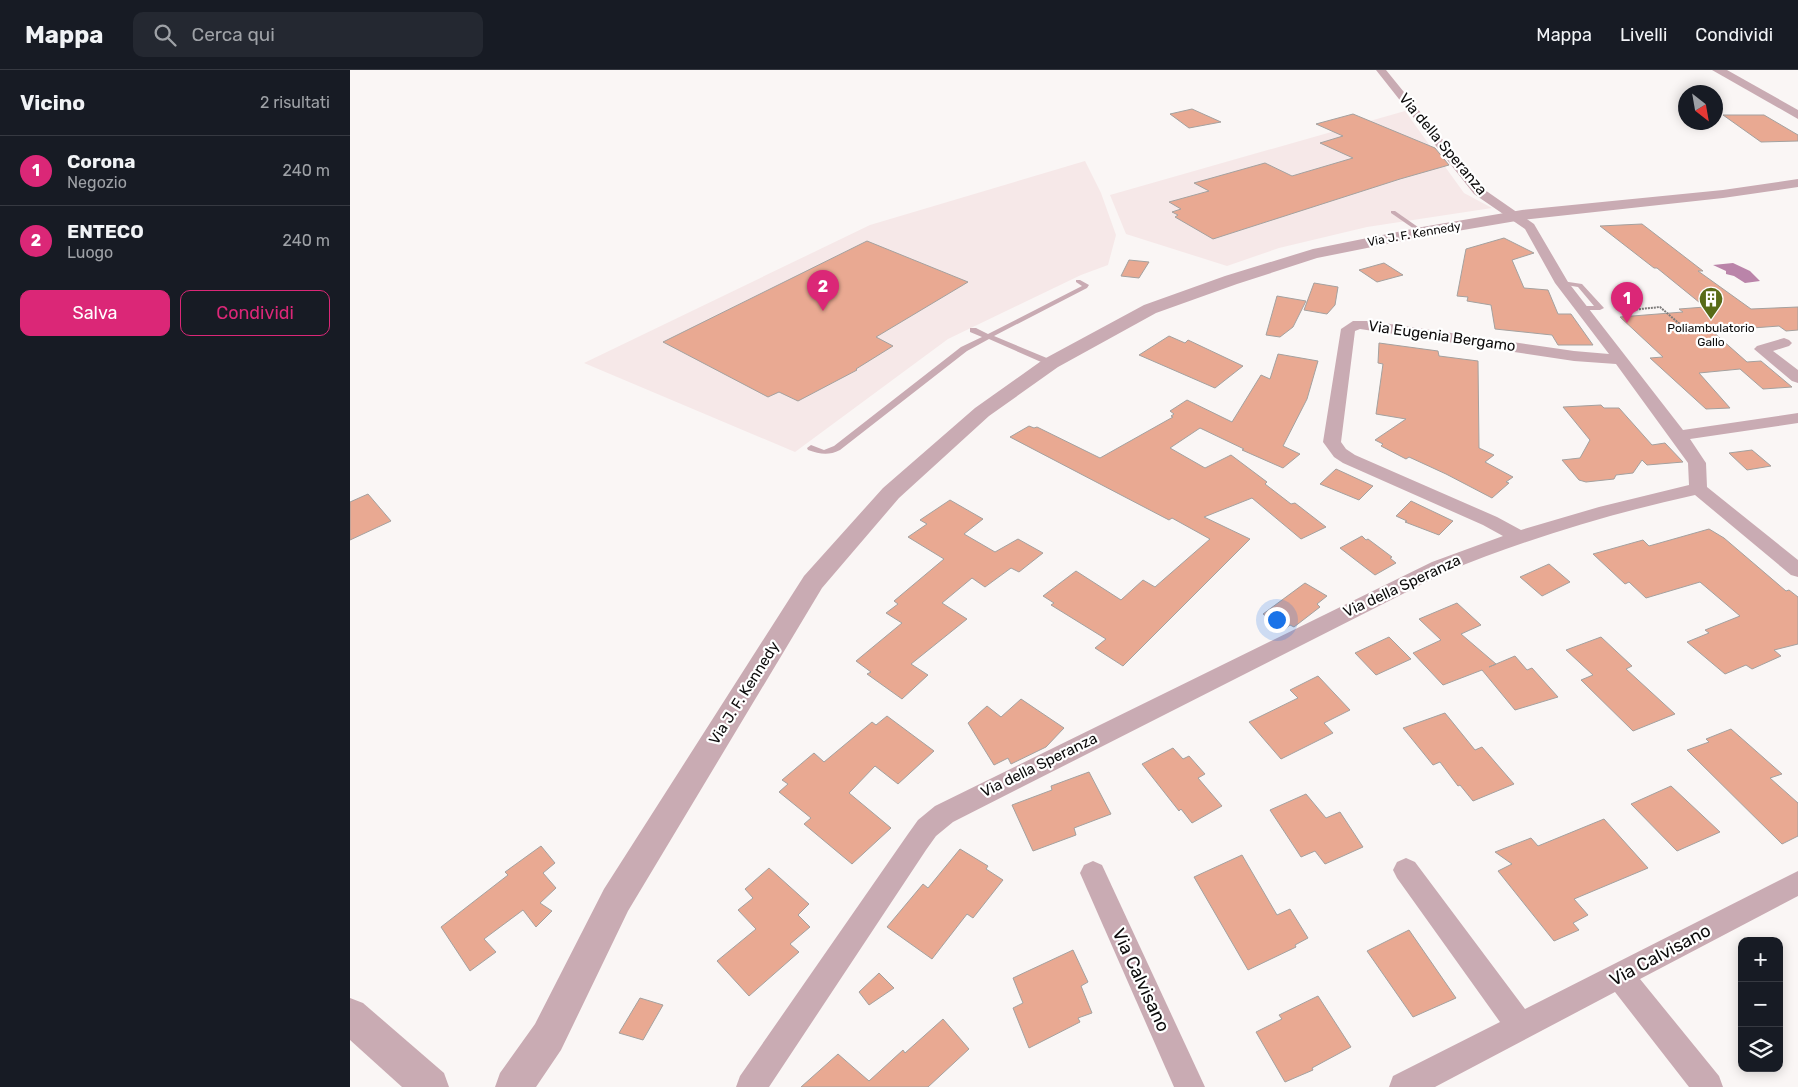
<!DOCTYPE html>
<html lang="it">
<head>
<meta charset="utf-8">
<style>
  body { margin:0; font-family:Rubik,sans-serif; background:#242831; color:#f1f3f6 }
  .controls { position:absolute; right:15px; bottom:15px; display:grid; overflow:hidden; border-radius:10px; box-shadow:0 2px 12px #0003 }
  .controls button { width:45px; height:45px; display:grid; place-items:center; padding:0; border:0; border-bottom:1px solid #363941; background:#171b24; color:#f1f3f6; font:25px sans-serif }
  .compass { position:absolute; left:1328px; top:15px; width:45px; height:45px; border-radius:50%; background:#171b24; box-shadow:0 2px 12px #0003; rotate:149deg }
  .you { position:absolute; left:926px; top:549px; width:18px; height:18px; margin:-12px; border:4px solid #fff; border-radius:50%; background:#1a73e8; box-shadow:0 0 0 8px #1a73e833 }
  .badge { display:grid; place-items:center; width:32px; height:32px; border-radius:50%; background:#db2777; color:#fff; font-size:16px; font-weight:700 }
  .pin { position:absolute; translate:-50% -41px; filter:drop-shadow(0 1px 2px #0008) }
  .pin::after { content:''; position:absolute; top:26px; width:18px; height:15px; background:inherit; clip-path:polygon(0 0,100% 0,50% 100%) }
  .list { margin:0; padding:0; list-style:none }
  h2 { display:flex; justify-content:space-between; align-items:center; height:65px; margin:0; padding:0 20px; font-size:21px }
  h2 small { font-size:16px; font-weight:400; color:#9ea1a6 }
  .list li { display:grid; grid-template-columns:32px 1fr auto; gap:15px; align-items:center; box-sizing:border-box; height:70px; padding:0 20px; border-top:1px solid #363941 }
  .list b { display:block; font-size:19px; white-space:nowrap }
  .list p { margin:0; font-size:16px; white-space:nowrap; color:#9ea1a6 }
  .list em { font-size:16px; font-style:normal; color:#9ea1a6 }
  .actions { display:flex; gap:10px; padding:15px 20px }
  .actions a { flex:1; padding:11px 0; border:1px solid #db2777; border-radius:10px; text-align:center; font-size:18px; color:#db2777 }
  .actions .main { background:#db2777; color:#fff }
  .icon { flex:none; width:28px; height:28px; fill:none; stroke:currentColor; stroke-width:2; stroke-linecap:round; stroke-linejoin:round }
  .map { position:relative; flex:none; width:1448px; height:1017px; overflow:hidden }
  header { display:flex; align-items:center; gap:30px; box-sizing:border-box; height:70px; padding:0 25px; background:#171b24; border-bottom:1px solid #363941 }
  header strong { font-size:24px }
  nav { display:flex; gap:28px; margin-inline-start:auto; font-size:18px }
  .search { width:350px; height:45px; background:#242831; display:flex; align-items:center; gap:12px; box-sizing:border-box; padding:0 18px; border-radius:10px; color:#9ea1a6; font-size:19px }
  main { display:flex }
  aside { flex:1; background:#171b24 }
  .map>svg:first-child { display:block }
  .built { fill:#f6e8e8 }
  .water { fill:#ba84a9 }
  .building { fill:#e9a992; stroke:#a4a19f }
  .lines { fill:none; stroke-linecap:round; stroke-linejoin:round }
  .path { stroke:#7e7c7b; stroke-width:2; stroke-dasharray:2 1; stroke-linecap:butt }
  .service { fill:#c9abb3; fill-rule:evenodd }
  .minor { fill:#c9abb3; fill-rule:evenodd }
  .tertiary { fill:#c9abb3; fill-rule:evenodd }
  .labels { text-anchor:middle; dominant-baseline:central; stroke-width:4.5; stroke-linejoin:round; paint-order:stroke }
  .far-street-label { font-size:12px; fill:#0d0c0c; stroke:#fff }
  .far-poi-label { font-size:12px; fill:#0d0c0c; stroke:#fff }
  .street-label { font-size:15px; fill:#0d0c0c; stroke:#fff }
  .near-street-label { font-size:18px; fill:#0d0c0c; stroke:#fff }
</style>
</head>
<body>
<header>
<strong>Mappa</strong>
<div class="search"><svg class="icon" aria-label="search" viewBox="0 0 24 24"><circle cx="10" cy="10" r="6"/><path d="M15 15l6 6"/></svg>Cerca qui</div>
<nav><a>Mappa</a><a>Livelli</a><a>Condividi</a></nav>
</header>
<main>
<aside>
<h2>Vicino<small>2 risultati</small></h2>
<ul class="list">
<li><span class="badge">1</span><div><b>Corona</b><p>Negozio</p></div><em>240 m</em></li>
<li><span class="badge">2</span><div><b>ENTECO</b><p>Luogo</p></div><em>240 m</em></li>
</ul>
<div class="actions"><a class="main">Salva</a><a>Condividi</a></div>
</aside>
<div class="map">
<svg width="1448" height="1017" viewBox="0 0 1448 1017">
  <rect width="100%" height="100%" fill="#faf6f5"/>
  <g class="built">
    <polygon points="1055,41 1114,123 1142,138 1017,157 929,178 877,196 776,164 760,125"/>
    <polygon points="735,91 751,123 766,165 758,195 731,205 598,269 445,382 234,293 520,155"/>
  </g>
  <polygon class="water" points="1383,193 1400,201 1410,211 1395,213 1384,206 1376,204 1376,201 1363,195"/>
  <g class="building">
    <polygon points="842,39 871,52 839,58 820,44"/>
    <polygon points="1003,44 1085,78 1099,95 1050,109 863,169 825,147 828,145 822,142 831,139 819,132 859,121 844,113 915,93 942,106 1003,88 970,73 993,66 966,54"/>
    <polygon points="1373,45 1414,45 1448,65 1448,71 1411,72"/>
    <polygon points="1292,154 1353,201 1348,201 1401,239 1448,237 1448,260 1436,261 1429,256 1362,261 1397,292 1411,291 1442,317 1413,319 1390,299 1349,303 1380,338 1356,339 1300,288 1313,287 1270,247 1333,242 1329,239 1355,237 1307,198 1304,198 1250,156"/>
    <polygon points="1154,168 1184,183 1162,190 1174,218 1198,220 1208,244 1221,244 1243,275 1208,275 1202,265 1145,259 1141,235 1117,231 1118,227 1107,226 1116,179"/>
    <polygon points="517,171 618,212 526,267 543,276 506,299 507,300 448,331 429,322 418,327 313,272"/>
    <polygon points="779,190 799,192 789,208 771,206"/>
    <polygon points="1034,193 1053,205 1027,212 1009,200"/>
    <polygon points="964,213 988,217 985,235 977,244 954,240"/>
    <polygon points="927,226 956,231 943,257 930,267 916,265"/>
    <polygon points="819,266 835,273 838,270 893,296 865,318 789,285"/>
    <polygon points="1029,273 1088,281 1089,286 1128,291 1129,378 1144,385 1135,392 1163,407 1156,412 1159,413 1142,428 1096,404 1059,387 1056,389 1031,376 1033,374 1025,370 1056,349 1026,344 1033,294 1028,293"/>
    <polygon points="928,284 968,291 957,329 933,376 950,384 933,398 892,380 894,379 850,358 820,378 855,398 881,385 917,412 915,414 941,434 945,433 976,457 951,469 902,428 854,447 900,469 773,596 745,578 756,569 701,535 704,533 693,526 726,501 771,530 793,510 805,517 860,469 822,448 819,450 660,367 679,356 684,358 687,357 750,388 823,347 821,346 824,344 820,341 837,330 882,352 911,305 920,309"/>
    <polygon points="1251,335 1254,338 1269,338 1302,375 1315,373 1333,392 1297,395 1292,390 1283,403 1266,405 1264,409 1236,412 1229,410 1212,390 1230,388 1240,370 1213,337"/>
    <polygon points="1402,380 1421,396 1397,400 1379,383"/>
    <polygon points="986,399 1023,416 1009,430 970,414"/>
    <polygon points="18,424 41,451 0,470 0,432"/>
    <polygon points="600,430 633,449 614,464 645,482 668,469 693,483 669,502 661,498 635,517 622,508 592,533 617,549 561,594 578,605 552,629 517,604 521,602 506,591 552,553 536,543 548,534 544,531 594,489 558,467 577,454 570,450"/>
    <polygon points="1061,431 1103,451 1089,465 1055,452 1057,451 1046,446"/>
    <polygon points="1359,459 1374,468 1436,521 1439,520 1448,527 1448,574 1424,580 1431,586 1402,599 1396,595 1375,604 1337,572 1359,563 1355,560 1390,546 1350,512 1296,528 1279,512 1275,514 1243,484 1293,470 1299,476"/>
    <polygon points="1012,466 1016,470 1018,469 1042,487 1040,488 1046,493 1025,505 990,478"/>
    <polygon points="1199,494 1220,512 1192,526 1170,507"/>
    <polygon points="955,513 977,526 967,534 970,537 944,557 940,555 935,560 913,544"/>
    <polygon points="1107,533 1131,555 1111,564 1146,594 1139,597 1165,586 1177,600 1182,598 1208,627 1165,640 1132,600 1093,615 1063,583 1091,570 1069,549"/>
    <polygon points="1039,567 1061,589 1026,605 1005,583"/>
    <polygon points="1251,567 1282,596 1276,599 1325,644 1283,661 1231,610 1243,605 1216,580"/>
    <polygon points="968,606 1000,640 974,653 983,663 931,689 899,652 948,628 940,620"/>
    <polygon points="671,629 714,658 696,677 661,694 658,688 644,695 618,653 637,636 651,647"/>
    <polygon points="1095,643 1125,680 1132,677 1164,714 1123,731 1110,715 1108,716 1090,692 1083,695 1053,658"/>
    <polygon points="537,646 584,681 548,714 525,696 499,723 541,758 502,794 454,754 461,748 429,722 438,714 432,710 464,683 474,692 522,652 526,655"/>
    <polygon points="1381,659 1432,704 1420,708 1448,733 1448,766 1432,774 1337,680 1359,672 1356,669"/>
    <polygon points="823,678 833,689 839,686 855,704 848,708 872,736 842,753 831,739 829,741 792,694"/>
    <polygon points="739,702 761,744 724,758 726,765 683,781 662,735 702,720 701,716"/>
    <polygon points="1321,716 1370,762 1327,781 1281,734"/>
    <polygon points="956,724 976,748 990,742 1013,777 975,794 965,781 951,787 920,740"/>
    <polygon points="1254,749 1298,798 1224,829 1238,845 1223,853 1229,860 1204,871 1148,801 1162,794 1145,782 1181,768 1188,776"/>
    <polygon points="191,776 205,793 193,803 206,818 190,833 202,841 186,857 173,840 134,869 146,882 120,901 91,857 158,805 155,802"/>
    <polygon points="610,779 638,796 636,799 653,810 623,848 617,844 582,889 537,857 573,814 578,818"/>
    <polygon points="892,785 927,845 940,839 958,868 945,875 946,877 898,900 844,807"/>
    <polygon points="419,798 459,834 448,845 460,857 440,874 449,882 399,926 367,891 406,859 388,840 403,828 395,819"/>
    <polygon points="1059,860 1106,928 1063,947 1017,881"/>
    <polygon points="723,880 738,912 731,916 742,943 728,948 730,952 679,978 663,938 673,933 663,908"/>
    <polygon points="529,903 544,918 519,935 509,922"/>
    <polygon points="968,926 1001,977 962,998 963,1000 935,1012 906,962 932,949 929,945"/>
    <polygon points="290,928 313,935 293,970 269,963"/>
    <polygon points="593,949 619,979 578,1017 451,1017 488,984 519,1011 553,980 555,983"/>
  </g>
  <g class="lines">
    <polyline class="path" points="1271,241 1310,237 1332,256 1340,256"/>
    <g class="service">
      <polygon points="1041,141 1045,141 1075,162 1070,163 1041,143"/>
      <path d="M726,210H730L739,215L737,218L644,266L704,291V295H698L639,269L617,281L490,380C478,386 470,384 458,380L457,378L461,375L474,380L484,376L611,277L632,267L620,262V258H626L638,264L732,216L726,212Z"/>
      <polygon points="1212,211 1232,214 1254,238 1250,240 1228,240 1227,238 1231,236 1244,236 1228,217 1210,214 1209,213"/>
    </g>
    <g class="minor">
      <path d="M1026,0H1036L1132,118L1184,154L1218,212L1333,360L1448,343V353L1340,369L1356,393L1357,417L1448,490V507L1441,505L1345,425C1259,444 1177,469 1096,502L603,752L586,766L576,780L419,1017H386L390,1006L558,764L568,750L585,736L1082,492L1153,466L1133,455L993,393L984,387L973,372L991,259L1003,251H1020L1224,281L1259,284L1205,213L1175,159L1124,124ZM1010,259L1224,291L1266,294L1338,393L1339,415L1249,437L1171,460L1147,447L1005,385L996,379L991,372L1005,261Z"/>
      <polygon points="1434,268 1439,270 1442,273 1439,276 1423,281 1448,300 1448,313 1442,311 1404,279 1407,276"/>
      <polygon points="1056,788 1065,792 1175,939 1448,801 1448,826 1290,909 1369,1006 1373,1017 1339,1017 1265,922 1085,1017 1039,1017 1043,1006 1150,952 1047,808 1043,800 1047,792"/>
      <polygon points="743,791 752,795 855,1017 824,1017 730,803 734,795"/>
    </g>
    <g class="tertiary">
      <polygon points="1362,0 1377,0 1448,40 1448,49"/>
      <polygon points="1448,109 1448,117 1373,128 1172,150 1072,167 967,188 887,214 806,243 708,297 639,346 549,428 472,518 278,841 211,980 186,1017 145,1017 150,1003 185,954 254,819 454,506 533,418 625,338 694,289 794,235 875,206 963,179 1072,157 1172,140 1373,120"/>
      <polygon points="0,928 13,933 94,1003 99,1017 52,1017 0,970"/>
    </g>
  </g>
  <defs>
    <symbol id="building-pin" viewBox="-11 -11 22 30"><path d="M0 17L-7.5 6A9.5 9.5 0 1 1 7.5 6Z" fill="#586b18" stroke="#fff"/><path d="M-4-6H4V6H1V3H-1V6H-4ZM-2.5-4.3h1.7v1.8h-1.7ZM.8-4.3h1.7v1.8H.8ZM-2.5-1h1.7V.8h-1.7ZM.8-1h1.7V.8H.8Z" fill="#fff"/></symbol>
  </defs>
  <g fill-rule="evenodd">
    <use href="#building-pin" x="1347" y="215" width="28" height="38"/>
  </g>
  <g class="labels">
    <g class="far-street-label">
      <text transform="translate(1064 164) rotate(-10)">Via J. F. Kennedy</text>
    </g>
    <g class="far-poi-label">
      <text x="1361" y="258">Poliambulatorio<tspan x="1361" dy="14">Gallo</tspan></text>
    </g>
    <g class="street-label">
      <text transform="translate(1093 74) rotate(50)">Via della Speranza</text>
      <text transform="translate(1092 266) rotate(8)">Via Eugenia Bergamo</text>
      <text transform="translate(1052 516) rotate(-25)">Via della Speranza</text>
      <text transform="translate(394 623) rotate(-58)">Via J. F. Kennedy</text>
      <text transform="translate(689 695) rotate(-26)">Via della Speranza</text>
    </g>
    <g class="near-street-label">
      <text transform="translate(1310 885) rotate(-28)">Via Calvisano</text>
      <text transform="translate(791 910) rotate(65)">Via Calvisano</text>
    </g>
  </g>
</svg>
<div class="controls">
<button>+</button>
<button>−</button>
<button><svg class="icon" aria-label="layers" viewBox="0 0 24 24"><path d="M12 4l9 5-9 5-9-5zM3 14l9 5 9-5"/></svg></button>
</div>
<svg class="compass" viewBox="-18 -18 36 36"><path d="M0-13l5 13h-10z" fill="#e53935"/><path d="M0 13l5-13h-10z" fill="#9ea1a6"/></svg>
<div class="you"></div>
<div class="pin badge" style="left:1277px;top:253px">1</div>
<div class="pin badge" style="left:473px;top:241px">2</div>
</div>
</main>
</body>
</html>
